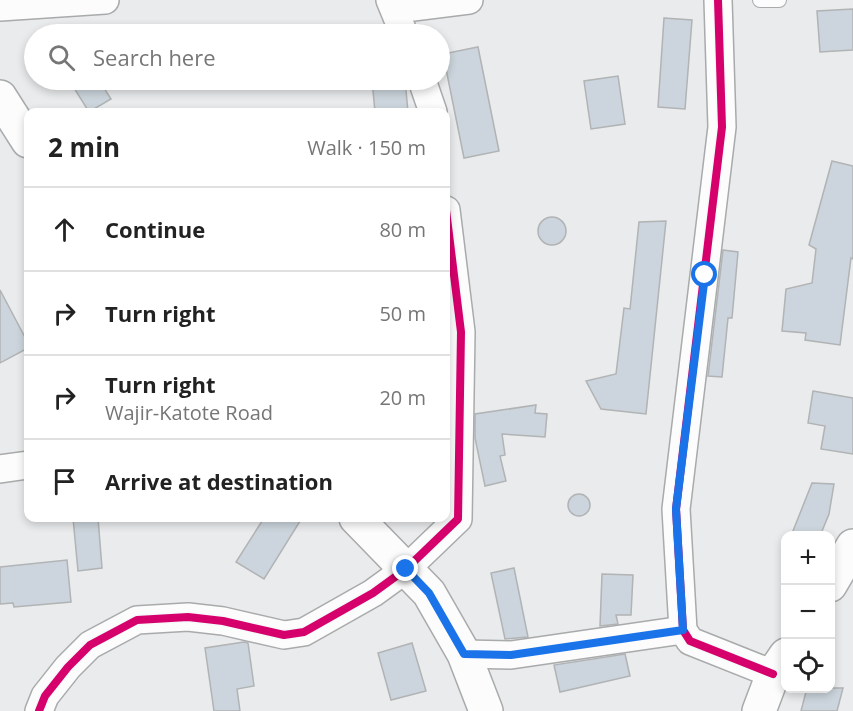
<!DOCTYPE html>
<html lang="en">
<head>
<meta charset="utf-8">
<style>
  body { margin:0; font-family:"Open Sans",sans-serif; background:#f2f2f2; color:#222 }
  .controls { position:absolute; right:18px; bottom:18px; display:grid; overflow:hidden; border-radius:12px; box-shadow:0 3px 9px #0003 }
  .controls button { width:54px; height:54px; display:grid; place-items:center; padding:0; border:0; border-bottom:2px solid #e0e0e0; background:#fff; color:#222; font:30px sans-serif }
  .stop { position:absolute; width:18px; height:18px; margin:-14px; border:4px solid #1a73e8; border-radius:50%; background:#fff }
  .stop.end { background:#1a73e8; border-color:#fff; box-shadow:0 2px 6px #0008 }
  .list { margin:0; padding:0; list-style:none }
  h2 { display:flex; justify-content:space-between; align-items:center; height:78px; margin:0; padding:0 24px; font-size:26px }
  h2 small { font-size:20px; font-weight:400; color:#767676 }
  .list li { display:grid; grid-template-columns:39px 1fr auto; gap:18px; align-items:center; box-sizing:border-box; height:84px; padding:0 24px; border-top:2px solid #e0e0e0 }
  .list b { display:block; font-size:22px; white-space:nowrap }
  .list p { margin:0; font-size:20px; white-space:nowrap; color:#767676 }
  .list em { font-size:20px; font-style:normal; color:#767676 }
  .icon { flex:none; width:33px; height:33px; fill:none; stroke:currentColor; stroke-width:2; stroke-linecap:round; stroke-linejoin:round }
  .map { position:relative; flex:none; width:853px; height:711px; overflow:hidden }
  .search { position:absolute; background:#fff; box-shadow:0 3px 9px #0003; left:24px; top:24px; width:426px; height:66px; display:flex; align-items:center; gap:15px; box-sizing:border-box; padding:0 21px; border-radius:33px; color:#767676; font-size:22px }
  .panel { position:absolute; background:#fff; box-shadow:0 3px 9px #0003; left:24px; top:108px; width:426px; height:414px; border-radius:12px }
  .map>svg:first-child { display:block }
  .building { fill:#ccd5dd; stroke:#b1b3b4; stroke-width:1.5 }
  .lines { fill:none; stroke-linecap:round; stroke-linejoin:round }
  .service-casing { stroke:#a8aaab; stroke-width:16 }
  .minor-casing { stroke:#a8aaab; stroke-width:30 }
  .tertiary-casing { stroke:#a8aaab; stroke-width:36 }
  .service { stroke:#fcfcfc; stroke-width:14 }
  .minor { stroke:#fcfcfc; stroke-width:27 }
  .tertiary { stroke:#fcfcfc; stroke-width:33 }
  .cycleway-casing { stroke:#f5f9fa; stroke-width:11 }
  .cycleway { stroke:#d6006c; stroke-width:8 }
  .route { stroke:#1a73e8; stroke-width:8 }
</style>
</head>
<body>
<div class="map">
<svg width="853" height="711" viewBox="0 0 853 711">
  <rect width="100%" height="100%" fill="#e9ebec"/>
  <g class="building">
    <polygon points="853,9 853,50 820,52 817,11"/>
    <polygon points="664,18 692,20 685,109 658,107"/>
    <polygon points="478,47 499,151 464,158 443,54"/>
    <polygon points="618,76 625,124 591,129 584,81"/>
    <polygon points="69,80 99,80 111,99 89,112"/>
    <polygon points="372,80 405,80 408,112 375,112"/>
    <polygon points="832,161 853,166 853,259 851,258 840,345 805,340 806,333 782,331 786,289 812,283 816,249 809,245"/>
    <circle cx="552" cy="231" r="14"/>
    <polygon points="666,221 646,414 601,409 586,381 616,374 624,308 630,309 639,222"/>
    <polygon points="723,250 738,252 732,318 728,318 722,377 708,376"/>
    <polygon points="0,290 28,343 28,348 0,363"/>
    <polygon points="813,391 853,398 853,454 821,449 825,426 808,423"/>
    <polygon points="536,405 535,413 547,414 545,437 502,434 505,455 500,456 506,481 485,486 475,438 475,414"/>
    <polygon points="812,483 834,484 829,514 820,536 791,536"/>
    <circle cx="579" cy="505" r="11"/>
    <polygon points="73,518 98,518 102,568 78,571"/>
    <polygon points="264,518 302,518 264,579 236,562"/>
    <polygon points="67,560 71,602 14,607 13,603 0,604 0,567"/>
    <polygon points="514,568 528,637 505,639 491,573"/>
    <polygon points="602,574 633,575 631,615 616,615 618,624 600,626"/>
    <polygon points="244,642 248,643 254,686 237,689 240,711 214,711 205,648"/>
    <polygon points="412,643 426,691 391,700 378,653"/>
    <polygon points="625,654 630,676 560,692 554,665"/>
    <polygon points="807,688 843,688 837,711 801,711"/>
  </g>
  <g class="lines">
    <defs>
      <polyline id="service" points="760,0 779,0"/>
      <g id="minor">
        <polyline points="390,0 404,34"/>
        <polyline points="398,0 413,7 469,0"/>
        <polyline points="718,0 722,127 676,509 683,630 690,641 773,674"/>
        <polyline points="0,7 105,0"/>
        <polyline points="422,80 433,112"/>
        <polyline points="0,469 28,465"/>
        <polyline points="464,654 511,655 683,630"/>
        <polyline points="39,711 45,696 68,667 90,645 137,620 188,617 223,621 284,635 304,632 373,593 406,569 458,519 461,332 446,210"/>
      </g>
      <g id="tertiary">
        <polyline points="0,97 28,141"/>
        <polyline points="356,518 429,593 464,654 486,711"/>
        <polyline points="830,585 853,546"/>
        <polyline points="759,711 773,674 786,655"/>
      </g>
    </defs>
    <use href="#service" class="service-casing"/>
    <use href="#minor" class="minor-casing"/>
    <use href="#tertiary" class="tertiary-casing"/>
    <use href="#service" class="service"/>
    <use href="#minor" class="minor"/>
    <use href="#tertiary" class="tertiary"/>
    <defs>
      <g id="cycleway">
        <polyline points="718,0 722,127 676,509 683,630 690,641 773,674"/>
        <polyline points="39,711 45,696 68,667 90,645 137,620 188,617 223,621 284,635 304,632 373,593 406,569 458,519 461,332 446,210"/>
      </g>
    </defs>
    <use href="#cycleway" class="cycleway-casing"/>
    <use href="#cycleway" class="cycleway"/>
  </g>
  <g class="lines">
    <polyline class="route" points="406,569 429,593 464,654 511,655 683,630 676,509 705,275"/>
  </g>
</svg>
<div class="controls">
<button>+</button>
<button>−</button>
<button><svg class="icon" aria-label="locate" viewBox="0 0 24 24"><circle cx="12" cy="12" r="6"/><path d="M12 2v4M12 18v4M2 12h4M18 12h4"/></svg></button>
</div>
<div class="stop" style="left:705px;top:275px"></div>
<div class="stop end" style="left:406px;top:569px"></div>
<div class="search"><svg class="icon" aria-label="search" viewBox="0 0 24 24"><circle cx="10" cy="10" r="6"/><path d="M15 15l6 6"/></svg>Search here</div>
<section class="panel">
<h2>2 min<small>Walk · 150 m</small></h2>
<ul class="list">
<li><svg class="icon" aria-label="ahead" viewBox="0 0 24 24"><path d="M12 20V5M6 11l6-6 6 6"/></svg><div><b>Continue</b></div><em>80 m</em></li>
<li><svg class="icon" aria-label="right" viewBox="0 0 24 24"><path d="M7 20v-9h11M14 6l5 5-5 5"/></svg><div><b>Turn right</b></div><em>50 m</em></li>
<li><svg class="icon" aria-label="right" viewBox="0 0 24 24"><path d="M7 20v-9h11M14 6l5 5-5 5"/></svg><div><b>Turn right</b><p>Wajir-Katote Road</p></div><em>20 m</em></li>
<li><svg class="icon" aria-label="arrive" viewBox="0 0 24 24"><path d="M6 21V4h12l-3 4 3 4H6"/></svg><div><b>Arrive at destination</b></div></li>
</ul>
</section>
</div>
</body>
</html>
